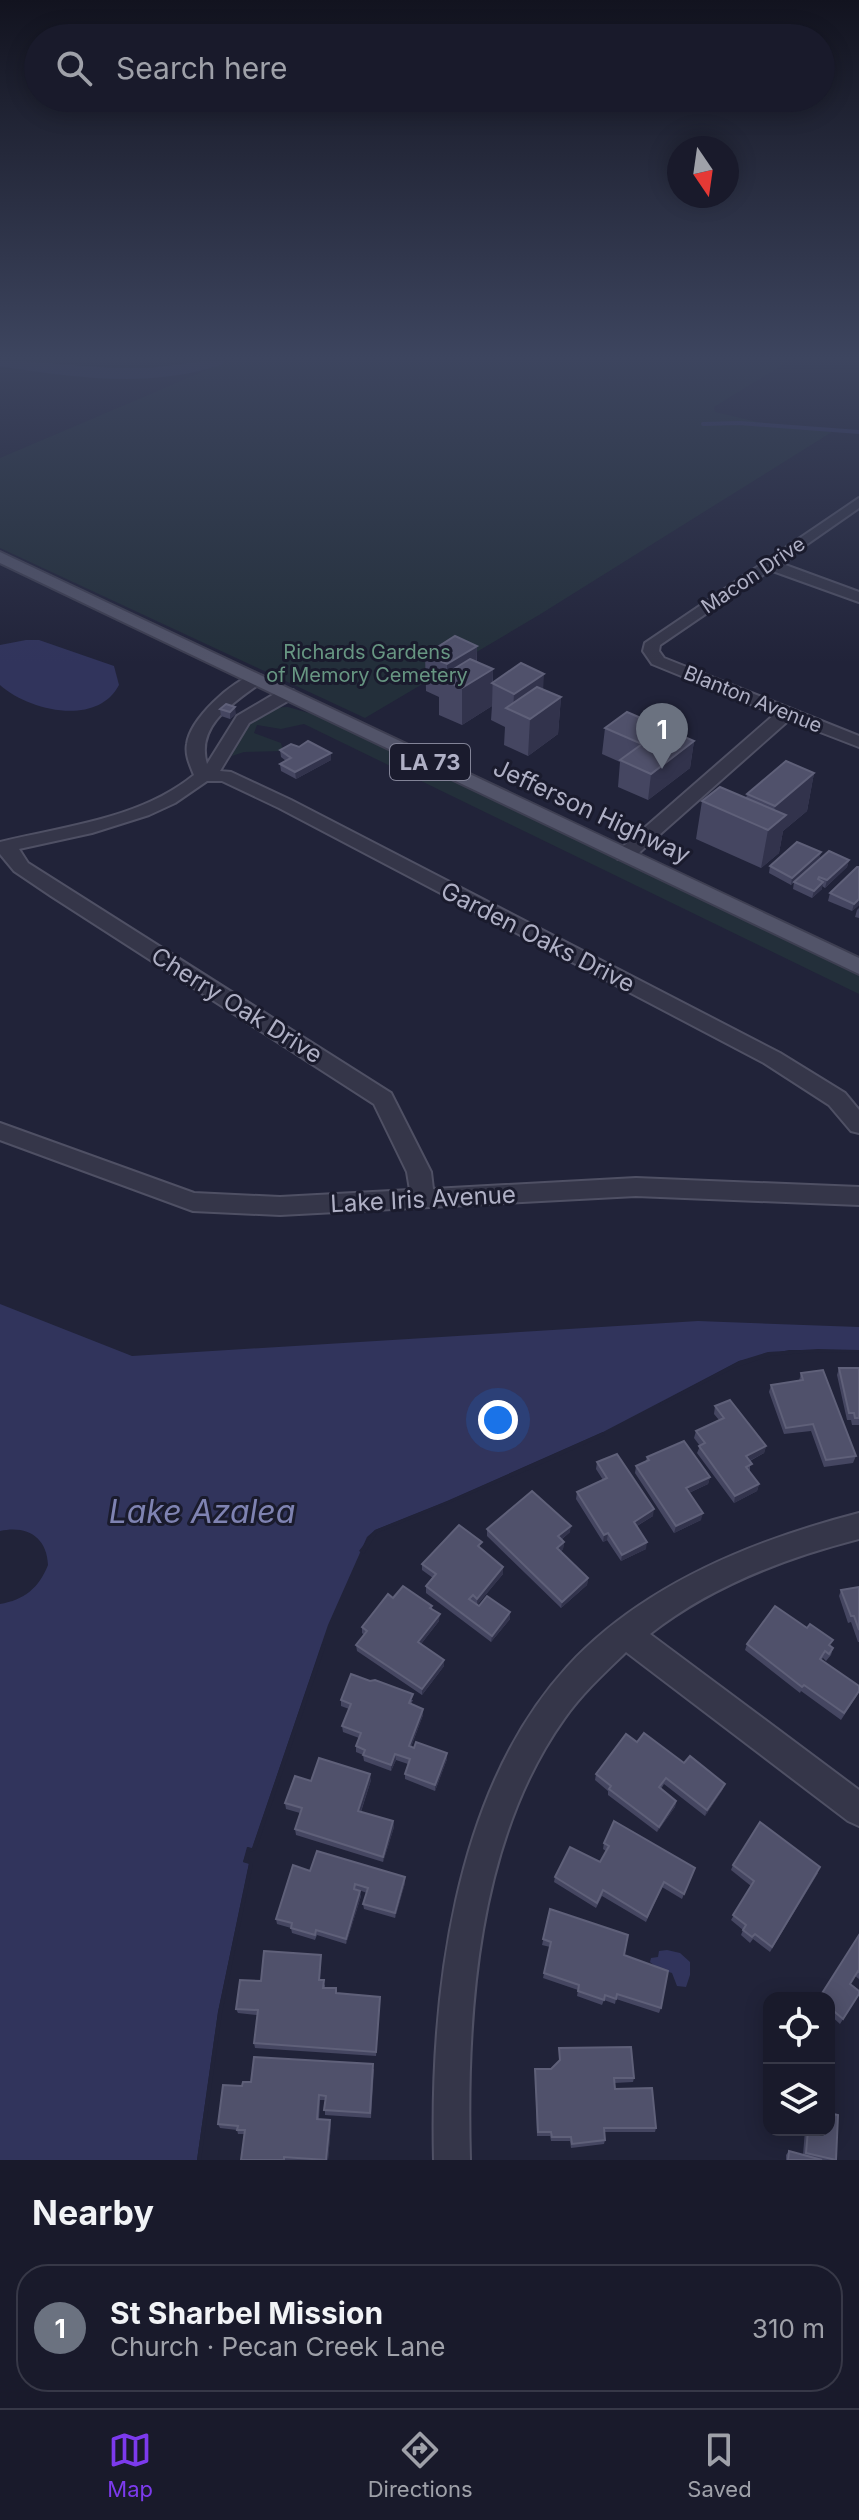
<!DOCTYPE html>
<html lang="en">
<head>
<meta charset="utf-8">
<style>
  body { margin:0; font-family:Inter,sans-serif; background:#222333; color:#f1f3f6 }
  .controls { position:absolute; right:24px; bottom:24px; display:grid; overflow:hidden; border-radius:16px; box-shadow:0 4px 20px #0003 }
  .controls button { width:72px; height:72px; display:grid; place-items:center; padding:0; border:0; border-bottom:2px solid #373847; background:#191a2b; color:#f1f3f6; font:40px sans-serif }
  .compass { position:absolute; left:667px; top:136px; width:72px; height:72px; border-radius:50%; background:#191a2b; box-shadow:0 4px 20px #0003; rotate:167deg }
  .you { position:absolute; left:498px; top:1420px; width:28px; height:28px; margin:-20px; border:6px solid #fff; border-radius:50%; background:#1a73e8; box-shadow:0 0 0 12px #1a73e833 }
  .badge { display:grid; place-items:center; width:52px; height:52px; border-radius:50%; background:#7c3aed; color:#fff; font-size:26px; font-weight:700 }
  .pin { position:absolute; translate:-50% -66px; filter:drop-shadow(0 2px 4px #0008) }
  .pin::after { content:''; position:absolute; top:42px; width:28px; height:24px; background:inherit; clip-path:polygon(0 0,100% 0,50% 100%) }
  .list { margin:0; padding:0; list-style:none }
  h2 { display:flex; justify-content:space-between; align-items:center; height:104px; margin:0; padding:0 32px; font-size:34px }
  h2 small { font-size:26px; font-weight:400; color:#9fa1a9 }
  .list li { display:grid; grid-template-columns:52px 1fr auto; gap:24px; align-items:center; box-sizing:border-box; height:128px; margin:0 16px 16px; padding:0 16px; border:2px solid #373847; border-radius:32px }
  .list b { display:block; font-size:30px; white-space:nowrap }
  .list p { margin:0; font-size:26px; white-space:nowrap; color:#9fa1a9 }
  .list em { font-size:26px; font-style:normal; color:#9fa1a9 }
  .icon { flex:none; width:44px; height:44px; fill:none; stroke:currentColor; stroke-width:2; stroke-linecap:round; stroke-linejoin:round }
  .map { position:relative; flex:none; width:859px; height:2160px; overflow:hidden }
  .search { position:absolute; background:#191a2b; box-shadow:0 4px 20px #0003; left:24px; right:24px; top:24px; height:88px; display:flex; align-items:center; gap:20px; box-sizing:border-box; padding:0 28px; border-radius:44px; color:#9fa1a9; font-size:30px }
  .sheet { height:248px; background:#191a2b }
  nav { display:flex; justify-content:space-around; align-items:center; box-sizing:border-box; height:112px; border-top:2px solid #373847; background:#191a2b; font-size:22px; color:#9fa1a9 }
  nav a { display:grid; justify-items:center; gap:4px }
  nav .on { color:#7c3aed }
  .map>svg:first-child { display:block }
  .green { fill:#232f3a }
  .water { fill:#31345c }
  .pier { fill:#212339 }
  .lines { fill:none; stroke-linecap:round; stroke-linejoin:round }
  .stream { stroke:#31345c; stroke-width:4 }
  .river { fill:#31345c; fill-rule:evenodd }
  .street-casing { stroke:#4f5064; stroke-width:4 }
  .primary-casing { stroke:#3e3f52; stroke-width:4 }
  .street { fill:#353649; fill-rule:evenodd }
  .primary { fill:#525469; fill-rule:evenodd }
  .wall { fill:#454661 }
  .shaded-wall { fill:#32334c }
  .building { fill:#50516b; stroke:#5f6079; stroke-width:2 }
  .labels { text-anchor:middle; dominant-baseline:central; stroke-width:6; stroke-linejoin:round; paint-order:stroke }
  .far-street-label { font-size:20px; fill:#afb0c5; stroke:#1a1b2d }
  .far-park-label { font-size:20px; fill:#679682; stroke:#1a1b2d }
  .shield { fill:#1a1b2d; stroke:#828397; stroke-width:2 }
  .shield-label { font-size:22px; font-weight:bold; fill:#afb0c5 }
  .street-label { font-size:24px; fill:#afb0c5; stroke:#1a1b2d }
  .near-water-label { font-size:32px; font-style:italic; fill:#7f83b2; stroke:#1a1b2d }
</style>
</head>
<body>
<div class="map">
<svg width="859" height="2160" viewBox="0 0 859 2160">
  <rect width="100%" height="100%" fill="#212339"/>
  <g class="green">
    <polygon points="228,361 789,361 714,407 715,412 770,425 835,430 539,615 365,718 0,548 0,458"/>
    <path d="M288,707L316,715L859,974V994L304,724L281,729L257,725L254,733L281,743L283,751L244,752L232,756C242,730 256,707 288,707Z"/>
  </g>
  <g class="water">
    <path d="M26,640H39L114,666L119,685C97,727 29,711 0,685V645Z"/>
    <path d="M0,1304L132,1356L698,1321L859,1327V1350H789L739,1361L603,1432L447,1501L375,1530L367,1537L328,1625L252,1849L248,1847L243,1862L249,1863L218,2012L197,2160H0V1604C24,1600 39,1588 48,1565C47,1537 27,1525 0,1531Z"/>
    <polygon points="667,1950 680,1953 690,1962 690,1975 686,1987 677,1986 672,1973 659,1969 650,1962 651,1958 658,1957 659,1951"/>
  </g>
  <g class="pier">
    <polygon points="818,1349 859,1350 859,1353 814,1352 770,1356 734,1368 660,1406 659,1404 739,1361 768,1352"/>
    <polygon points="603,1432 605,1435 533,1468 377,1533 364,1554 359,1551 375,1530 448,1501"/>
    <polygon points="322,1644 326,1645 256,1850 250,1852 248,1859 253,1864 222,2013 201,2160 197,2160 218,2012 249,1864 243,1862 247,1847 252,1848"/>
  </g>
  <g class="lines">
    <polyline class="stream" points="703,424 739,423 859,432"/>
    <path class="river" d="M0,361C46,361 92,369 138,368C167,368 195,360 224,361L221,365C148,388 79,378 4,367L0,366Z"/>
    <defs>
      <g id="street">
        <polygon points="859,498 859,508 780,563 859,592 859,602 770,570 660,645 659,651 664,658 859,736 859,747 789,720 632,859 618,859 616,855 618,851 775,714 652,664 643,651 645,643"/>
        <path d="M256,674L262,676L264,679L262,682C235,702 195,725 207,764L237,716L281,690H293L295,694L293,698L249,723L220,771L231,772L291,800L780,1053L845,1093L859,1110V1133L851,1131L829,1105L764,1063L279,808L222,781H207L175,803L149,815L92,833L19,849L28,863L391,1093L431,1172L433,1189L636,1178L859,1187V1205L636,1196L280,1215L193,1211L0,1140V1123L194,1193L280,1197L410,1190L407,1172L374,1104L51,896L14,871L0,854V842C65,826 140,819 194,775C190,765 185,755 187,744C190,719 232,680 256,674Z"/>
        <path d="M859,1513V1539C785,1558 711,1586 650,1634L859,1790V1826L848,1821L626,1652L622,1656C601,1676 581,1695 564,1719C477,1841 466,2015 470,2160H434C430,1998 453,1792 567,1667C642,1585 754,1540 859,1513Z"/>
      </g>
      <polygon id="primary" points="0,552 859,958 859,974 0,563"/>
    </defs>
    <use href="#street" class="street-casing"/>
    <use href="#primary" class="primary-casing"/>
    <use href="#street" class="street"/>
    <use href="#primary" class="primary"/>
  </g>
  <g class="wall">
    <polygon points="477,646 477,662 493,669 493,683 543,690 561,697 558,734 528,756 504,745 505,727 491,720 492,706 462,725 439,715 439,697 426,691 425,655"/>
    <polygon points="220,709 236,714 230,719 221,716"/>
    <polygon points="605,728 694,741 690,768 648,800 618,787 620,762 602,754"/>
    <polygon points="299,747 331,760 296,779 281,771 280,764 286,761 281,757 280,750"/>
    <polygon points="814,773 807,811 783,831 779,853 761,868 696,839 702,801 746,798 747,794"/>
    <polygon points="821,852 819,859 849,860 847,867 825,888 822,886 822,889 812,898 793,889 794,882 817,861 791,885 769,873 770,866"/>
    <polygon points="859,867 859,905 852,911 828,901 830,893"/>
    <polygon points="859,908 859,918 855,917 857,910"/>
    <polygon points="839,1368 859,1368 859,1425 852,1425 851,1420 847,1420 837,1375"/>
    <polygon points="801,1373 856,1456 853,1463 824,1467 811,1431 784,1434 769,1392 771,1385 799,1381"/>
    <polygon points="715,1406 766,1446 764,1453 750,1461 750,1470 749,1471 759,1484 757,1491 734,1503 697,1453 700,1446 694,1438 696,1431 719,1420 714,1414"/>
    <polygon points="647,1457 710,1477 708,1484 689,1493 701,1520 674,1533 635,1473 636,1466 646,1461"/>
    <polygon points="597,1462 653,1516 637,1526 646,1549 621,1561 607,1540 603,1542 576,1499 577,1492 603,1480 596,1469"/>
    <polygon points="487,1529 570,1532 561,1540 564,1542 563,1549 560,1552 588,1578 587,1585 561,1608 487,1536"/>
    <polygon points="481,1549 503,1567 503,1574 477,1605 510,1612 510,1619 491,1642 426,1593 426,1586 433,1578 422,1570 422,1564"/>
    <polygon points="859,1587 859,1642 858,1642 851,1622 848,1623 839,1596 841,1590"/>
    <polygon points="393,1598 432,1606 432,1609 439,1621 421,1644 444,1660 444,1666 422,1695 357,1651 356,1645 364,1635 362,1633 362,1627"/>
    <polygon points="747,1644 830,1646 833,1648 831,1655 826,1661 823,1658 821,1660 859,1686 858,1694 841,1720 801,1691 800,1693 745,1650"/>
    <polygon points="341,1700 413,1700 411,1704 423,1709 423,1715 411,1747 447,1753 447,1759 435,1791 405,1779 405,1774 408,1764 396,1760 391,1771 364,1761 363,1755 356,1752 356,1746 359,1738 343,1732 342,1726 349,1709 341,1706"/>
    <polygon points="637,1742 684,1763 723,1789 705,1816 664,1784 661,1789 676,1801 675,1807 657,1832 608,1795 608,1791 595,1780 596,1774"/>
    <polygon points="371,1780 361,1812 393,1821 394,1827 383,1862 296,1835 295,1829 300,1813 286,1809 285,1803 311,1781"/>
    <polygon points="604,1843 695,1868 682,1899 662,1887 646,1922 602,1896 596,1908 554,1882 555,1877 600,1862 606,1851 603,1849"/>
    <polygon points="733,1865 818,1873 770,1952 753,1939 750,1943 741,1935 743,1930 731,1920 751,1886 731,1870"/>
    <polygon points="310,1871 405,1877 405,1883 395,1918 364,1909 363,1904 367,1893 356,1889 361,1896 346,1944 317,1935 315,1940 292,1933 291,1928 277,1924 276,1919"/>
    <polygon points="550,1909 624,1955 661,2008 659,2013 616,1999 615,2004 604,2000 602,2005 577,1996 578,1990 543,1978 550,1947 542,1945"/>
    <polygon points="859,1935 859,1979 855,1976 850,1984 859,1994 840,2024 829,2014 829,1998"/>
    <polygon points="321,1955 320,1980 325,1985 325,1988 337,1994 380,1997 376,2056 255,2048 254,2043 257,2015 238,2013 236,2009 261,1981"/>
    <polygon points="559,2048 634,2078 633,2082 614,2083 615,2089 656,2128 655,2132 605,2132 605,2140 604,2144 571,2148 570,2141 551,2141 550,2136 537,2136 535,2069 551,2069 559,2061"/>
    <polygon points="374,2069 371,2118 325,2115 325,2100 320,2100 319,2119 331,2124 328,2160 241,2160 244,2134 238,2134 237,2130 220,2128 218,2124 242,2086 251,2082"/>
    <polygon points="805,2130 829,2130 836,2160 786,2160 786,2155 789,2151 803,2155"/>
  </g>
  <g class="shaded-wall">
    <polygon points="477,646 476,680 493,669 492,706 462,725 462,688 447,682 447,664"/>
    <polygon points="544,674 542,710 561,697 558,734 528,756 530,719 513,711 514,694"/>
    <polygon points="235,707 236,714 230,719 230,712"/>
    <polygon points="694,741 690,768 648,800 651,774"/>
    <polygon points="331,753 331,760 296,779 295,772"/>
    <polygon points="814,773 807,811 783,831 779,853 761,868 768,830 771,828 775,806"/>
    <polygon points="821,852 819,859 791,885 792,878"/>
    <polygon points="849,860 847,867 825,888 827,880"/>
    <polygon points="823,882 822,889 812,898 814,891"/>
    <polygon points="859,899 859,905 852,911 854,904"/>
    <polygon points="766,1446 764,1453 745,1463 746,1456"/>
    <polygon points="710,1477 708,1484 684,1495 686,1488"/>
    <polygon points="759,1484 757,1491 734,1503 735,1496"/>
    <polygon points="654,1509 653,1516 633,1528 634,1522"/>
    <polygon points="703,1513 701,1520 674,1533 676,1526"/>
    <polygon points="571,1526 570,1532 557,1543 558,1536"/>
    <polygon points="608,1533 607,1540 603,1542 604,1535"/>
    <polygon points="564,1542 563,1549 556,1555 557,1548"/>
    <polygon points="647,1542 646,1549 621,1561 622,1555"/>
    <polygon points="503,1567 503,1574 477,1605 477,1599"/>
    <polygon points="588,1578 587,1585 561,1608 562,1602"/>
    <polygon points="510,1612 510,1619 491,1642 492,1636"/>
    <polygon points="440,1614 439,1621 418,1648 418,1642"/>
    <polygon points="444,1660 444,1666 422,1695 422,1689"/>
    <polygon points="423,1709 423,1715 409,1752 409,1746"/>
    <polygon points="447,1753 447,1759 435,1791 435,1785"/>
    <polygon points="395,1754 396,1760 391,1771 391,1765"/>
    <polygon points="370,1774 371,1780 359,1817 358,1811"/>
    <polygon points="725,1784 723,1789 705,1816 707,1810"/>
    <polygon points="676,1801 675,1807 657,1832 659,1827"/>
    <polygon points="393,1821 394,1827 383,1862 383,1857"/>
    <polygon points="405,1877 405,1883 395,1918 395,1913"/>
    <polygon points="360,1891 361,1896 346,1944 346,1939"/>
    <polygon points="330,2120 331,2124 328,2160 326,2160"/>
  </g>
  <g class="building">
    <polygon points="455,636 477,646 447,664 425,655"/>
    <polygon points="470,659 493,669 462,688 439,678"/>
    <polygon points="521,663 544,674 514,694 492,683"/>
    <polygon points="537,687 561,697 530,719 506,708"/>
    <polygon points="226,704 235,707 230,712 220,709"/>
    <polygon points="627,712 694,741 651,774 620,760 642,744 605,728"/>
    <polygon points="308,741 331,753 295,772 280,764 291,758 280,750 291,744 299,747"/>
    <polygon points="786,761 814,773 775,806 747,794"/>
    <polygon points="720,787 786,815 768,830 702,801"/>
    <polygon points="797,842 821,852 792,878 770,866"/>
    <polygon points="829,851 849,860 827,880 819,877 818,879 823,882 814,891 794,882"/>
    <polygon points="857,867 859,867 859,899 854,904 830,893"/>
    <polygon points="839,1368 859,1368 859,1418 855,1418 854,1413 849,1413"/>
    <polygon points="823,1370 856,1456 826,1460 813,1424 786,1428 771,1385 803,1380 801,1373"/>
    <polygon points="730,1400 766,1446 746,1456 752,1464 746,1467 759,1484 735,1496 699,1446 705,1443 696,1431 724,1418 715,1406"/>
    <polygon points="684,1441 710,1477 686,1488 703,1513 676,1526 636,1466 649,1460 647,1457"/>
    <polygon points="617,1454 654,1509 634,1522 647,1542 622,1555 608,1533 604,1535 577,1492 607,1478 597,1462"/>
    <polygon points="532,1491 571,1526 558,1536 564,1542 557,1548 588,1578 562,1602 487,1529"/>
    <polygon points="459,1525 482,1542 478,1546 503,1567 477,1599 473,1595 469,1599 479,1606 487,1596 510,1612 492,1636 426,1586 436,1574 422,1564"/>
    <polygon points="403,1586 432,1606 430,1608 440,1614 418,1642 444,1660 422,1689 356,1645 367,1631 362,1627 388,1594 393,1598"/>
    <polygon points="859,1587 859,1630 854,1616 851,1616 841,1590"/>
    <polygon points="775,1606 807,1628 810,1624 833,1640 829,1645 833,1648 829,1654 825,1651 820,1659 859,1686 859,1691 844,1713 804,1685 802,1687 747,1644"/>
    <polygon points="351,1674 370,1681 375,1680 413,1694 409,1703 423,1709 409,1746 414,1748 416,1742 447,1753 435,1785 405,1774 410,1759 395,1754 391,1765 363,1755 365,1750 356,1746 361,1733 342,1726 351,1704 341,1700"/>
    <polygon points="644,1733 684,1763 690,1756 725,1784 707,1810 666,1778 659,1787 676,1801 659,1827 609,1789 611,1786 596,1774 626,1734 637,1742"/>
    <polygon points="319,1758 370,1774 358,1811 393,1821 383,1857 295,1829 302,1808 285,1803 295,1776 311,1781"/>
    <polygon points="614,1821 695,1868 684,1894 664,1882 647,1917 603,1890 597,1903 555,1877 570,1847 600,1862 609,1846 604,1843"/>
    <polygon points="760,1822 820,1867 772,1947 755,1934 752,1937 743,1930 746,1925 733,1915 754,1881 733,1865"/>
    <polygon points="317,1851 405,1877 395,1913 363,1904 368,1888 355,1884 354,1889 360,1891 346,1939 316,1930 315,1935 291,1928 292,1923 276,1919 293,1865 310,1871"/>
    <polygon points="550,1909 628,1935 624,1955 668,1971 661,2008 617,1994 616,1999 605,1995 604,2000 578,1991 579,1985 544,1973 551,1942 543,1939"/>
    <polygon points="859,1935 859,1972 858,1971 850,1984 859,1991 859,1994 843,2019 829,2007 829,1998 819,1998"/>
    <polygon points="264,1951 321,1955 319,1980 324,1980 323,1988 336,1988 336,1993 380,1997 376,2052 254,2043 258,2010 236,2009 240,1980 261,1981"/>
    <polygon points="631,2047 634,2078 614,2078 615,2089 652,2088 656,2128 604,2128 605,2140 572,2144 571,2137 552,2137 551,2132 538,2132 535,2069 551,2069 560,2060 559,2048"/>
    <polygon points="254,2057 373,2064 370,2113 324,2110 326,2096 319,2095 317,2119 330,2120 326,2160 284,2157 284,2160 241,2160 245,2130 237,2130 238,2126 218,2124 223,2085 242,2086 243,2082 251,2082"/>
    <polygon points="829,2113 838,2115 836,2160 806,2153 808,2130 829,2130"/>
    <polygon points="789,2151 822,2160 788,2160"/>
  </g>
  <linearGradient id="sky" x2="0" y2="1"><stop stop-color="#12131f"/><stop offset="0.54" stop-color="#3d455f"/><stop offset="1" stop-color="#3d455f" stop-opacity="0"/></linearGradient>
  <rect width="859" height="663" fill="url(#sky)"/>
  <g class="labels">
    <g class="far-street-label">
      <text transform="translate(753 575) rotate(-34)">Macon Drive</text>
      <text transform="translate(753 699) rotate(22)">Blanton Avenue</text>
    </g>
    <g class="far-park-label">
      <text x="367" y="652">Richards Gardens<tspan x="367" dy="23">of Memory Cemetery</tspan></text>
    </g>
    <rect class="shield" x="390" y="744" width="80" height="36" rx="6"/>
    <g class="shield-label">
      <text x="430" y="762">LA 73</text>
    </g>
    <g class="street-label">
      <text transform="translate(592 811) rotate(25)">Jefferson Highway</text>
      <text transform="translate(538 937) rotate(27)">Garden Oaks Drive</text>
      <text transform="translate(237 1005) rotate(32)">Cherry Oak Drive</text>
      <text transform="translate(423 1199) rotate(-3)">Lake Iris Avenue</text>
    </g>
    <g class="near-water-label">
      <text x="202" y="1511">Lake Azalea</text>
    </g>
  </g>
</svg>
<div class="controls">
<button><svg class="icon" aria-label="locate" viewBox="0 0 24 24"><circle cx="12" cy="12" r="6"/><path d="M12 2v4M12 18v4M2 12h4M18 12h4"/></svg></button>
<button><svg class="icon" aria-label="layers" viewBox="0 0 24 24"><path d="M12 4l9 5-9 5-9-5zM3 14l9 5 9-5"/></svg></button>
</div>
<svg class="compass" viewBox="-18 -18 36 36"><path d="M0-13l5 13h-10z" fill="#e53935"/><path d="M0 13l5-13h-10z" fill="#9fa1a9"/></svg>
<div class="you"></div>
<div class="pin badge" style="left:662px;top:769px;background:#6b7280">1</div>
<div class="search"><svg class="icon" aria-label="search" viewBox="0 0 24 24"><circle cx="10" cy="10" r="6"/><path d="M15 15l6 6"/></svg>Search here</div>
</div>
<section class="sheet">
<h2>Nearby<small></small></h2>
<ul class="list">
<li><span class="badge" style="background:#6b7280">1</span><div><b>St Sharbel Mission</b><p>Church · Pecan Creek Lane</p></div><em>310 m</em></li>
</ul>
</section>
<nav>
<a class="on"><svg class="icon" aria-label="map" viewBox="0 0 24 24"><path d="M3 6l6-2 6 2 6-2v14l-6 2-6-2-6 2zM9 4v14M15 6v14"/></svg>Map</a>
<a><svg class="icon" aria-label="directions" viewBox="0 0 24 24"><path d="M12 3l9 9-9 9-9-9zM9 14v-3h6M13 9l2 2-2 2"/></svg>Directions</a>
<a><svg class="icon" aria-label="saved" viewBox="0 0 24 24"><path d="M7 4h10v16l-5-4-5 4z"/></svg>Saved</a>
</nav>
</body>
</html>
